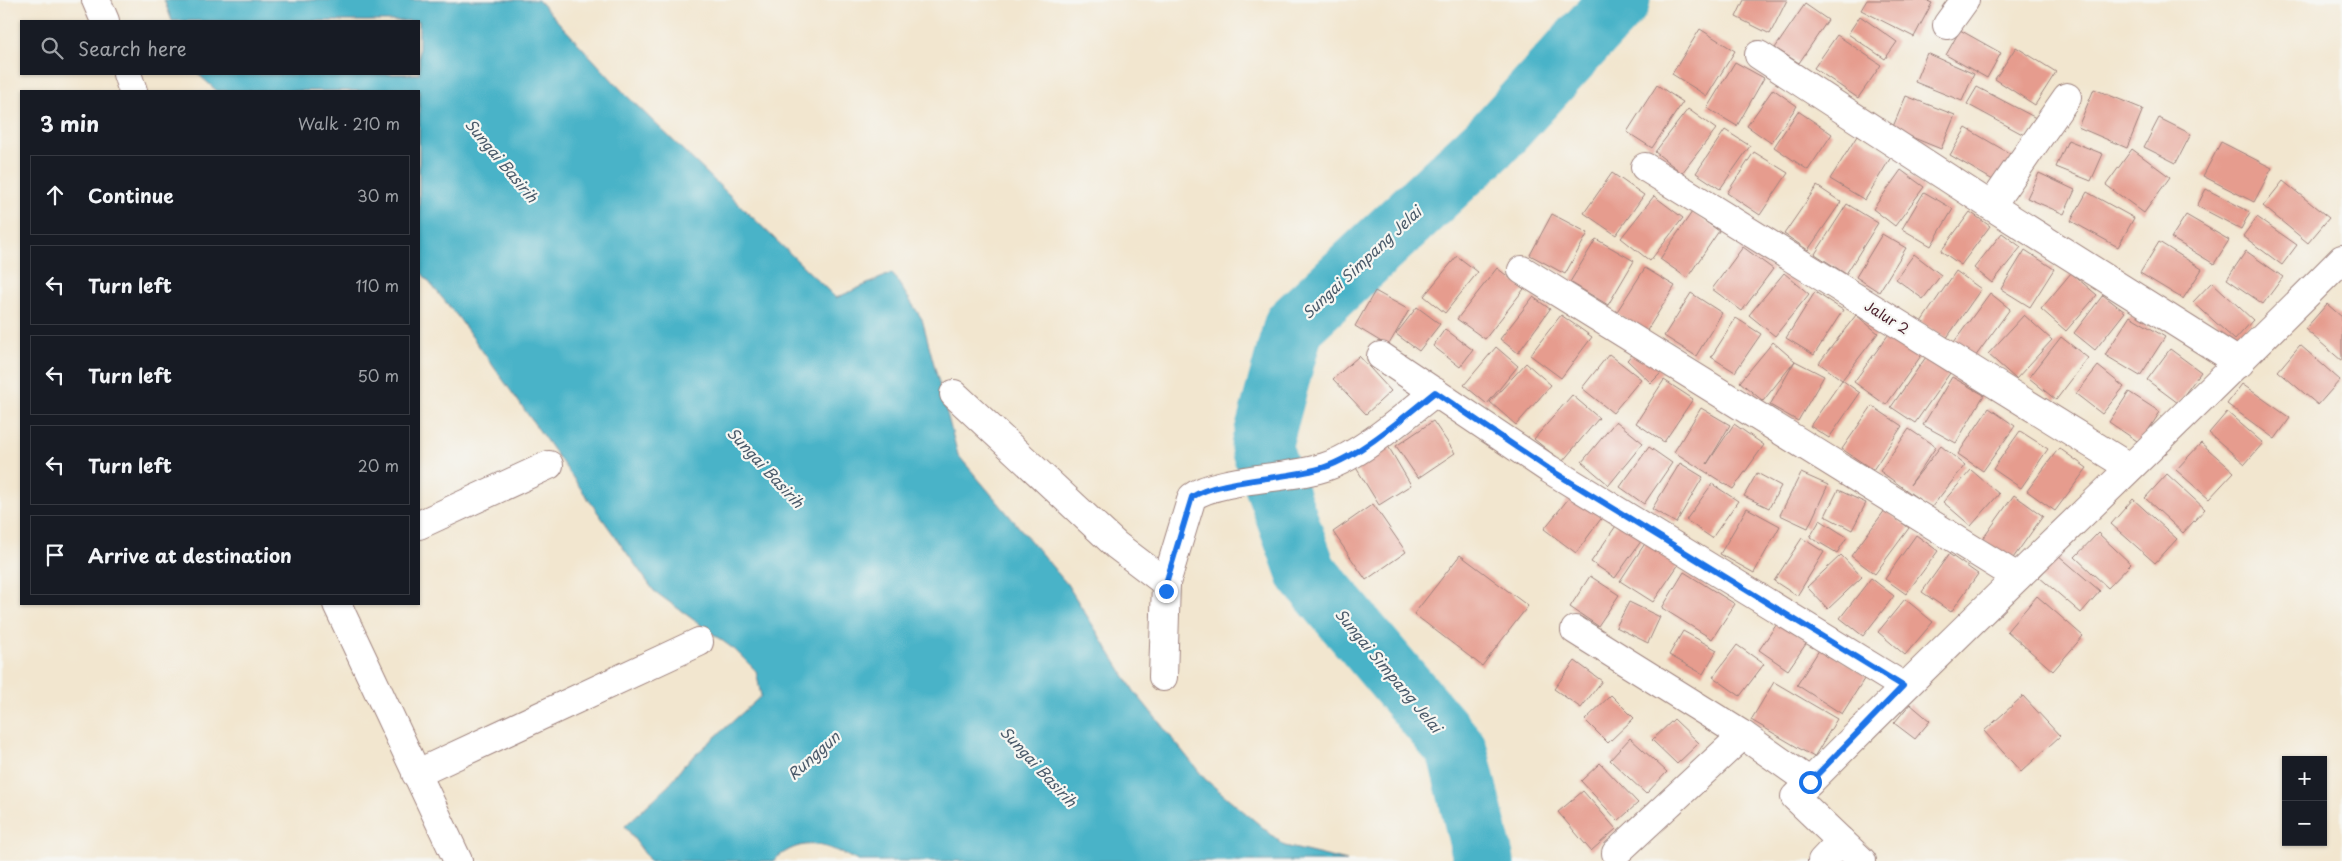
<!DOCTYPE html>
<html lang="en">
<head>
<meta charset="utf-8">
<style>
  body { margin:0; font-family:"Playpen Sans",sans-serif; background:#242831; color:#f1f3f6 }
  .controls { position:absolute; right:15px; bottom:15px; display:grid; overflow:hidden; border-radius:0px; box-shadow:0 1px 4px #0004 }
  .controls button { width:45px; height:45px; display:grid; place-items:center; padding:0; border:0; border-bottom:1px solid #363941; background:#171b24; color:#f1f3f6; font:25px sans-serif }
  .stop { position:absolute; width:15px; height:15px; margin:-11px; border:4px solid #1a73e8; border-radius:50%; background:#fff }
  .stop.end { background:#1a73e8; border-color:#fff; box-shadow:0 1px 5px #0008 }
  .list { margin:0; padding:0; list-style:none }
  h2 { display:flex; justify-content:space-between; align-items:center; height:65px; margin:0; padding:0 20px; font-size:21px }
  h2 small { font-size:16px; font-weight:400; color:#9ea1a6 }
  .list li { display:grid; grid-template-columns:32px 1fr auto; gap:15px; align-items:center; box-sizing:border-box; height:80px; margin:0 10px 10px; padding:0 10px; border:1px solid #363941; border-radius:0px }
  .list b { display:block; font-size:19px; white-space:nowrap }
  .list em { font-size:16px; font-style:normal; color:#9ea1a6 }
  .icon { flex:none; width:28px; height:28px; fill:none; stroke:currentColor; stroke-width:2; stroke-linecap:round; stroke-linejoin:round }
  .map { position:relative; flex:none; width:2342px; height:861px; overflow:hidden }
  .search { position:absolute; background:#171b24; box-shadow:0 1px 4px #0004; left:20px; top:20px; width:400px; height:55px; display:flex; align-items:center; gap:12px; box-sizing:border-box; padding:0 18px; border-radius:0px; color:#9ea1a6; font-size:19px }
  .panel { position:absolute; background:#171b24; box-shadow:0 1px 4px #0004; left:20px; top:90px; width:400px; height:515px; border-radius:0px }
  .map>svg:first-child { display:block }
  .water { fill:#4ab3c8; stroke:#4a697a }
  .lines { fill:none; stroke-linecap:round; stroke-linejoin:round }
  .river { stroke:#4ab3c8; stroke-width:61 }
  .building { fill:#e69c8e }
  .minor-casing { stroke:#9e827d; stroke-width:30 }
  .minor { stroke:#fff; stroke-width:28 }
  .route { stroke:#1a73e8; stroke-width:6 }
  .labels { text-anchor:middle; dominant-baseline:central; stroke-width:4.5; stroke-linejoin:round; paint-order:stroke }
  .street-label { font-size:14px; fill:#4a1f2b; stroke:#f6f6f2 }
  .water-label { font-size:15px; font-style:italic; fill:#4a5a6a; stroke:#f6f6f2 }
</style>
</head>
<body>
<div class="map">
<svg width="2342" height="861" viewBox="0 0 2342 861">
  <rect width="100%" height="100%" fill="#f6f6f2"/>
  <filter id="ink" filterUnits="userSpaceOnUse"><feTurbulence type="fractalNoise" baseFrequency=".02" numOctaves="2"/><feDisplacementMap in="SourceGraphic" scale="10" xChannelSelector="R" yChannelSelector="G"/><feConvolveMatrix kernelMatrix="1 2 1 2 8 2 1 2 1" color-interpolation-filters="sRGB"/></filter>
  <filter id="wash" filterUnits="userSpaceOnUse"><feTurbulence type="fractalNoise" baseFrequency=".0096" numOctaves="4" result="noise"/><feDisplacementMap in="SourceGraphic" scale="20" xChannelSelector="R" yChannelSelector="G"/><feGaussianBlur stdDeviation="1.12" result="paint"/><feColorMatrix in="noise" values="0 0 0 0 0 0 0 0 0 0 0 0 0 0 0 0 0 1.4 0 .05"/><feComposite in="paint" operator="in"/></filter>
  <g filter="url(#wash)">
    <rect width="100%" height="100%" fill="#f2e6cf"/>
    <path class="water" d="M164,0H538L626,95L836,298L892,273L922,319L958,455L1067,584L1134,691L1205,779L1285,846L1347,861H858C826,845 804,834 773,861H650L625,826L669,785L684,765L761,696L756,671L735,650L654,591L458,317L419,270V91H217L198,74H419V21H172Z"/>
    <g class="lines">
      <polyline class="river" points="1484,861 1457,750 1307,573 1261,447 1294,325 1496,136 1620,0"/>
    </g>
    <g id="blocks">
      <g class="building">
        <polygon points="1744,0 1787,0 1770,34 1736,17"/>
        <polygon points="1867,0 1925,0 1932,3 1914,37 1861,10"/>
        <polygon points="1805,4 1828,20 1799,63 1775,48"/>
        <polygon points="1860,16 1897,42 1885,59 1848,34"/>
        <polygon points="1700,29 1735,51 1707,96 1672,74"/>
        <polygon points="1960,30 2001,53 1987,78 1946,55"/>
        <polygon points="1837,35 1881,65 1858,98 1814,68"/>
        <polygon points="2016,47 2056,72 2035,105 1995,79"/>
        <polygon points="1927,53 1974,74 1962,101 1915,82"/>
        <polygon points="1735,62 1764,78 1737,126 1707,108"/>
        <polygon points="1657,85 1683,102 1652,148 1627,132"/>
        <polygon points="1977,87 2036,118 2026,136 1967,104"/>
        <polygon points="1773,89 1797,106 1771,143 1747,126"/>
        <polygon points="2094,89 2143,109 2127,148 2078,127"/>
        <polygon points="1906,96 1955,115 1941,149 1892,129"/>
        <polygon points="1688,109 1716,129 1682,173 1655,152"/>
        <polygon points="1798,111 1832,134 1808,170 1774,147"/>
        <polygon points="2159,118 2191,134 2176,163 2144,147"/>
        <polygon points="1966,128 2014,156 1998,183 1950,155"/>
        <polygon points="1725,130 1750,146 1720,189 1696,173"/>
        <polygon points="1857,136 1891,157 1865,200 1830,179"/>
        <polygon points="2068,140 2103,154 2091,181 2056,167"/>
        <polygon points="2221,142 2272,168 2254,202 2203,176"/>
        <polygon points="2132,149 2170,177 2144,213 2106,185"/>
        <polygon points="1754,152 1788,173 1760,215 1727,193"/>
        <polygon points="1901,170 1924,187 1895,226 1873,209"/>
        <polygon points="1612,173 1644,195 1616,235 1584,213"/>
        <polygon points="2039,173 2075,190 2064,214 2027,198"/>
        <polygon points="2283,181 2329,218 2308,243 2263,206"/>
        <polygon points="1817,186 1841,202 1808,250 1784,234"/>
        <polygon points="2206,189 2250,212 2241,229 2197,206"/>
        <polygon points="1924,192 1953,209 1931,246 1902,229"/>
        <polygon points="2087,192 2134,218 2118,247 2071,221"/>
        <polygon points="1654,196 1683,218 1650,261 1621,238"/>
        <polygon points="1847,204 1878,223 1846,274 1815,254"/>
        <polygon points="1692,212 1719,231 1687,278 1660,259"/>
        <polygon points="1970,212 1990,226 1961,265 1941,251"/>
        <polygon points="1552,214 1588,233 1565,274 1530,255"/>
        <polygon points="2186,215 2229,240 2214,264 2171,238"/>
        <polygon points="2257,217 2297,245 2282,265 2243,236"/>
        <polygon points="2002,233 2021,247 1992,283 1974,268"/>
        <polygon points="1882,234 1906,248 1879,292 1856,277"/>
        <polygon points="1596,239 1634,261 1608,305 1570,282"/>
        <polygon points="2159,242 2202,269 2183,299 2140,273"/>
        <polygon points="1743,247 1773,269 1742,311 1712,289"/>
        <polygon points="2025,250 2054,269 2030,307 2001,289"/>
        <polygon points="2246,251 2283,277 2263,304 2227,279"/>
        <polygon points="1914,254 1941,275 1923,299 1896,279"/>
        <polygon points="1457,256 1478,272 1445,313 1424,296"/>
        <polygon points="1497,268 1524,289 1485,339 1457,319"/>
        <polygon points="1645,268 1675,286 1646,332 1616,313"/>
        <polygon points="1956,271 1981,289 1946,339 1921,322"/>
        <polygon points="1784,273 1809,294 1775,336 1749,315"/>
        <polygon points="2071,273 2097,295 2066,331 2041,309"/>
        <polygon points="2212,282 2253,320 2235,340 2193,302"/>
        <polygon points="1375,291 1409,310 1388,346 1355,326"/>
        <polygon points="1815,292 1843,310 1814,355 1786,338"/>
        <polygon points="1691,293 1722,313 1696,356 1664,336"/>
        <polygon points="1990,293 2010,309 1975,357 1954,342"/>
        <polygon points="2103,295 2125,312 2095,350 2074,333"/>
        <polygon points="1533,297 1550,309 1518,353 1500,339"/>
        <polygon points="2327,304 2342,317 2342,361 2305,329"/>
        <polygon points="1417,307 1440,324 1419,351 1396,334"/>
        <polygon points="1561,315 1592,337 1561,378 1530,355"/>
        <polygon points="1856,315 1878,333 1842,380 1819,363"/>
        <polygon points="2024,315 2052,340 2016,379 1988,354"/>
        <polygon points="2130,316 2165,337 2140,376 2105,355"/>
        <polygon points="1736,318 1761,334 1735,372 1711,357"/>
        <polygon points="1445,329 1473,350 1460,367 1433,346"/>
        <polygon points="1891,331 1923,353 1886,405 1854,382"/>
        <polygon points="2061,337 2088,358 2056,400 2029,378"/>
        <polygon points="1773,342 1795,361 1763,401 1740,382"/>
        <polygon points="2300,345 2340,380 2318,405 2278,371"/>
        <polygon points="1496,347 1518,366 1487,404 1464,385"/>
        <polygon points="1638,348 1662,372 1651,383 1627,360"/>
        <polygon points="2170,349 2201,372 2178,403 2147,380"/>
        <polygon points="1609,354 1641,379 1613,413 1582,388"/>
        <polygon points="1359,356 1391,391 1366,414 1333,379"/>
        <polygon points="1926,357 1950,373 1915,423 1891,407"/>
        <polygon points="1795,361 1824,376 1798,421 1770,405"/>
        <polygon points="1526,363 1551,385 1516,425 1490,402"/>
        <polygon points="2098,366 2124,387 2102,414 2076,394"/>
        <polygon points="1952,377 1984,395 1956,443 1923,425"/>
        <polygon points="1664,380 1693,399 1664,442 1636,423"/>
        <polygon points="1842,380 1860,393 1829,438 1810,426"/>
        <polygon points="2242,384 2290,418 2275,439 2227,404"/>
        <polygon points="2129,392 2160,412 2140,443 2109,422"/>
        <polygon points="1572,395 1599,418 1562,462 1534,439"/>
        <polygon points="1872,406 1902,426 1873,470 1842,449"/>
        <polygon points="1701,408 1730,425 1707,464 1734,424 1764,445 1733,489 1674,452"/>
        <polygon points="1989,408 2015,426 1983,471 1958,454"/>
        <polygon points="2227,412 2263,443 2245,464 2209,433"/>
        <polygon points="1433,421 1455,453 1418,478 1396,446"/>
        <polygon points="1616,421 1643,443 1609,485 1582,462"/>
        <polygon points="1909,429 1936,447 1910,485 1941,446 1965,465 1931,508 1880,471"/>
        <polygon points="2020,431 2048,449 2021,488 1993,469"/>
        <polygon points="2201,443 2234,472 2209,499 2176,470"/>
        <polygon points="1388,446 1411,485 1379,505 1355,466"/>
        <polygon points="1649,447 1672,463 1644,504 1620,487"/>
        <polygon points="2059,448 2087,468 2055,511 2027,491"/>
        <polygon points="1680,463 1703,477 1676,523 1652,509"/>
        <polygon points="1971,470 1999,494 1971,526 1943,502"/>
        <polygon points="1757,473 1781,486 1769,508 1744,496"/>
        <polygon points="1801,473 1828,485 1808,528 1780,515"/>
        <polygon points="2167,474 2205,509 2183,533 2145,498"/>
        <polygon points="1712,484 1738,501 1712,538 1686,520"/>
        <polygon points="1838,490 1866,503 1852,530 1825,516"/>
        <polygon points="1573,493 1603,516 1576,553 1544,529"/>
        <polygon points="2014,495 2043,516 2011,561 1982,540"/>
        <polygon points="2133,499 2177,539 2155,563 2111,524"/>
        <polygon points="1373,504 1406,552 1366,580 1333,532"/>
        <polygon points="1747,508 1780,526 1754,573 1720,554"/>
        <polygon points="1885,510 1909,528 1875,574 1851,556"/>
        <polygon points="1620,520 1644,537 1615,578 1591,562"/>
        <polygon points="1820,520 1847,537 1837,553 1810,537"/>
        <polygon points="2098,533 2131,564 2108,588 2075,557"/>
        <polygon points="1916,535 1938,551 1906,594 1885,579"/>
        <polygon points="1802,538 1824,552 1797,596 1774,581"/>
        <polygon points="1646,542 1679,564 1653,602 1620,581"/>
        <polygon points="1949,554 1978,574 1951,612 1922,592"/>
        <polygon points="1460,555 1528,606 1482,666 1414,614"/>
        <polygon points="1841,555 1862,577 1828,609 1807,587"/>
        <polygon points="2058,555 2100,591 2081,613 2039,577"/>
        <polygon points="1684,572 1735,604 1712,639 1662,608"/>
        <polygon points="1590,576 1619,595 1598,626 1570,607"/>
        <polygon points="1871,578 1894,596 1863,636 1840,618"/>
        <polygon points="2037,596 2083,636 2053,671 2007,631"/>
        <polygon points="1905,599 1933,622 1905,655 1878,632"/>
        <polygon points="1629,602 1660,617 1648,643 1616,627"/>
        <polygon points="1779,621 1808,641 1788,670 1759,650"/>
        <polygon points="1683,631 1717,650 1703,674 1669,655"/>
        <polygon points="1737,645 1764,664 1740,696 1713,677"/>
        <polygon points="1821,647 1866,676 1842,714 1797,685"/>
        <polygon points="1575,661 1602,681 1581,708 1554,689"/>
        <polygon points="1774,682 1837,719 1814,757 1751,720"/>
        <polygon points="1611,695 1634,718 1608,743 1585,720"/>
        <polygon points="2023,696 2060,736 2021,772 1984,731"/>
        <polygon points="1910,704 1930,721 1915,739 1894,723"/>
        <polygon points="1674,719 1699,743 1677,764 1652,740"/>
        <polygon points="1630,738 1667,772 1646,794 1610,760"/>
        <polygon points="1600,763 1638,803 1618,821 1581,781"/>
        <polygon points="1583,791 1616,829 1591,851 1558,812"/>
      </g>
    </g>
  </g>
  <g filter="url(#ink)">
    <use href="#blocks" fill-opacity="0" stroke="#9e827d" stroke-width="1"/>
    <g class="lines">
      <defs>
        <g id="minor">
          <polyline points="96,0 105,21"/>
          <polyline points="1947,25 1965,0"/>
          <polyline points="1759,55 1991,206 2240,363"/>
          <polyline points="127,74 133,91"/>
          <polyline points="1645,167 2129,467"/>
          <polyline points="1991,206 2067,97"/>
          <polyline points="1522,270 2017,577"/>
          <polyline points="1381,356 1549,469 1903,686"/>
          <polyline points="954,394 1116,545 1166,583"/>
          <polyline points="419,525 549,465"/>
          <polyline points="337,604 458,861"/>
          <polyline points="1575,630 1743,735 1810,782"/>
          <path d="M1163,677L1166,583L1192,497C1218,478 1291,479 1325,467C1361,455 1405,416 1435,392"/>
          <polyline points="416,774 699,642"/>
          <polyline points="1616,853 1743,735"/>
          <polyline points="1822,861 1841,841"/>
          <path d="M1862,861L1795,797C1974,615 2162,441 2342,259"/>
        </g>
      </defs>
      <use href="#minor" class="minor-casing"/>
      <use href="#minor" class="minor"/>
    </g>
  </g>
  <g class="lines" filter="url(#ink)">
    <path class="route" d="M1166,591V583L1192,497C1218,479 1291,479 1325,467C1361,455 1405,416 1435,392L1549,469L1903,686L1810,782"/>
  </g>
  <g class="labels">
    <g class="street-label">
      <text transform="translate(1887 317) rotate(32)">Jalur 2</text>
    </g>
    <g class="water-label">
      <text transform="translate(502 160) rotate(50)">Sungai Basirih</text>
      <text transform="translate(1361 262) rotate(-43)">Sungai Simpang Jelai</text>
      <text transform="translate(766 467) rotate(47)">Sungai Basirih</text>
      <text transform="translate(1389 670) rotate(50)">Sungai Simpang Jelai</text>
      <text transform="translate(813 755) rotate(-42)">Runggun</text>
      <text transform="translate(1039 766) rotate(47)">Sungai Basirih</text>
    </g>
  </g>
</svg>
<div class="controls">
<button>+</button>
<button>−</button>
</div>
<div class="stop" style="left:1810px;top:782px"></div>
<div class="stop end" style="left:1166px;top:591px"></div>
<div class="search"><svg class="icon" aria-label="search" viewBox="0 0 24 24"><circle cx="10" cy="10" r="6"/><path d="M15 15l6 6"/></svg>Search here</div>
<section class="panel">
<h2>3 min<small>Walk · 210 m</small></h2>
<ul class="list">
<li><svg class="icon" aria-label="ahead" viewBox="0 0 24 24"><path d="M12 20V5M6 11l6-6 6 6"/></svg><div><b>Continue</b></div><em>30 m</em></li>
<li><svg class="icon" aria-label="left" viewBox="0 0 24 24"><path d="M17 20v-9H6M10 6l-5 5 5 5"/></svg><div><b>Turn left</b></div><em>110 m</em></li>
<li><svg class="icon" aria-label="left" viewBox="0 0 24 24"><path d="M17 20v-9H6M10 6l-5 5 5 5"/></svg><div><b>Turn left</b></div><em>50 m</em></li>
<li><svg class="icon" aria-label="left" viewBox="0 0 24 24"><path d="M17 20v-9H6M10 6l-5 5 5 5"/></svg><div><b>Turn left</b></div><em>20 m</em></li>
<li><svg class="icon" aria-label="arrive" viewBox="0 0 24 24"><path d="M6 21V4h12l-3 4 3 4H6"/></svg><div><b>Arrive at destination</b></div></li>
</ul>
</section>
</div>
</body>
</html>
